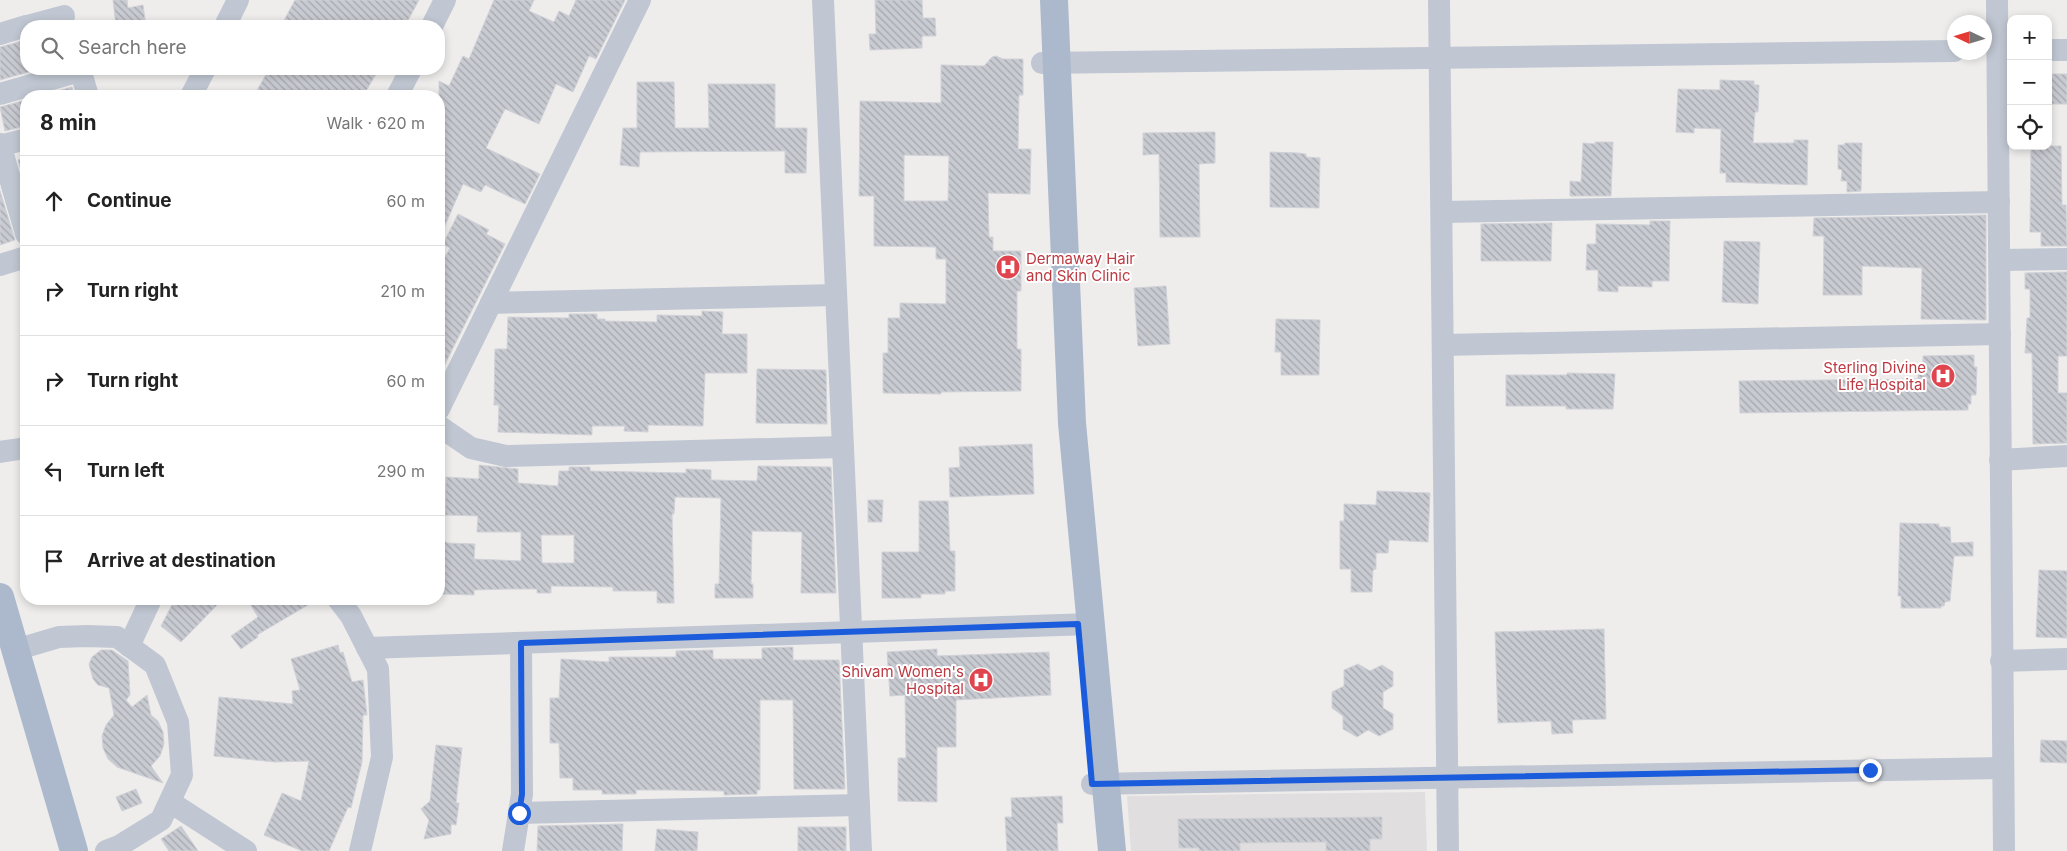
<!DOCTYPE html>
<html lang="en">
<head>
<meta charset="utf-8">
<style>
  body { margin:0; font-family:Inter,sans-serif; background:#f2f2f2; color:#222 }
  .controls { position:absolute; right:15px; top:15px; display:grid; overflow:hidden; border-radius:10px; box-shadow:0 2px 8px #0003 }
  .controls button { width:45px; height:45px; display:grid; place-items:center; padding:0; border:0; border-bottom:1px solid #e0e0e0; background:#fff; color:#222; font:25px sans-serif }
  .compass { position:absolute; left:1947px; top:15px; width:45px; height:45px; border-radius:50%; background:#fff; box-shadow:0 2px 8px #0003; rotate:274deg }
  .stop { position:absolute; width:15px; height:15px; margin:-11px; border:4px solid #1a5cdc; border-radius:50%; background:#fff }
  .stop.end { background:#1a5cdc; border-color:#fff; box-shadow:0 1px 5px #0008 }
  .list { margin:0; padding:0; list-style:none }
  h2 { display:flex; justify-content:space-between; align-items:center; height:65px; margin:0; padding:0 20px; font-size:21px }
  h2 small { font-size:16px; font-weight:400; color:#767676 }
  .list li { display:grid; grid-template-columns:32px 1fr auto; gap:15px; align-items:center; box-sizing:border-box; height:90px; padding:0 20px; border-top:1px solid #e0e0e0 }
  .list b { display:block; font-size:19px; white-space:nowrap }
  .list em { font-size:16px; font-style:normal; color:#767676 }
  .icon { flex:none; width:28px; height:28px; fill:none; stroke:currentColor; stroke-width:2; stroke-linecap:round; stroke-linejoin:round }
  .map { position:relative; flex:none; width:2067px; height:851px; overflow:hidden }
  .search { position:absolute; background:#fff; box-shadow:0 2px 8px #0003; left:20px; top:20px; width:425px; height:55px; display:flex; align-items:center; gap:12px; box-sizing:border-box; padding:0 18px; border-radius:20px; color:#767676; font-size:19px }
  .panel { position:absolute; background:#fff; box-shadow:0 2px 8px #0003; left:20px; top:90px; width:425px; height:515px; border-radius:20px }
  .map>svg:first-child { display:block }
  .education { fill:#e0dede }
  .building { fill:url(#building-back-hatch); stroke:#d0d2d8; fill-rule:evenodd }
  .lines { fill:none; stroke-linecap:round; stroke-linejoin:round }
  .minor { stroke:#c0c7d2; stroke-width:22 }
  .major { stroke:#acb9cc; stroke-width:28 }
  .route { stroke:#1a5cdc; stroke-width:6 }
  .labels { text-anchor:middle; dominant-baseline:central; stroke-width:4; stroke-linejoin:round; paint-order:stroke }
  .health-label { font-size:15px; fill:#be3a42; stroke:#fff; text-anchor:end }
</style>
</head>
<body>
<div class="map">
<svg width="2067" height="851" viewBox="0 0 2067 851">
  <defs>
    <pattern id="building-back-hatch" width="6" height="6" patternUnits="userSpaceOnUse" patternTransform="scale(1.25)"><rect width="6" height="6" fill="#c9cbd2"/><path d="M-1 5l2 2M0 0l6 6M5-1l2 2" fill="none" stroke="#a5a7ad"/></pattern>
  </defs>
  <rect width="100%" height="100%" fill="#efedec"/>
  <polygon class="education" points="1425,792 1427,851 1131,851 1127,796"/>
  <g class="building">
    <polygon points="113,0 127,0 128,8 143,5 146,26 116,26"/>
    <polygon points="295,0 419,0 405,26 281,26"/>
    <polygon points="494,0 534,0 529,11 554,22 559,11 569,16 576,0 625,0 596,59 589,56 573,92 556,84 539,124 505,109 486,148 540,174 525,204 485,185 481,192 463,184 439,239 439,81 449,86 463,56 469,59"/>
    <polygon points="875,0 922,0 923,18 935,18 936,36 922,36 922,48 870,50 869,34 876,34"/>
    <polygon points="26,40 26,69 36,70 0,80 0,47"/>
    <path d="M996,56L1003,59H1023V95H1019L1018,149H1031L1030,194L988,193L989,237H993V251H1021V291H1017V349H1021V391L941,392V394L883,393V353H888V318H900V303L946,304V259H936V247L874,246V196H859L860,101L941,103V65L984,66L992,57ZM904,155L949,156L948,201H904Z"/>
    <polygon points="269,69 379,69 363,96 254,96"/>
    <rect x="2048" y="74" width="19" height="30"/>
    <polygon points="1720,80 1754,81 1754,85 1759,85 1758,112 1755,112 1753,143 1794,143 1794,140 1808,140 1807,185 1726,182 1726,173 1720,173 1721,129 1694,128 1694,133 1676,132 1678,89 1720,90"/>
    <polygon points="637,82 674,82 675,128 709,128 708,84 775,84 775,128 807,128 806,173 785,173 785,151 640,152 639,167 620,165 623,128 637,128"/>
    <polygon points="72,87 74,96 40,96"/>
    <polygon points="26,100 26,126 5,131 0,107"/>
    <polygon points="1215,132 1215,163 1199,164 1200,237 1160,237 1159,154 1143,155 1143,133"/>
    <polygon points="1595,142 1613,142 1611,196 1570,196 1570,181 1581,182 1583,143 1595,144"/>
    <polygon points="1845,143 1862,143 1861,191 1847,192 1847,181 1841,181 1842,170 1838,169 1838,145 1844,145"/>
    <polygon points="2031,146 2061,146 2062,205 2066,205 2067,246 2041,246 2041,232 2030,232"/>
    <polygon points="1270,152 1298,153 1306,154 1306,157 1320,158 1319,208 1270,207"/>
    <polygon points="26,157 26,188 18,160"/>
    <polygon points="0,191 15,240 0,245"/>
    <polygon points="458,214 489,230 486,234 505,244 439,376 439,267 450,248 443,244"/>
    <polygon points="1986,215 1986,320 1921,319 1922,268 1862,266 1862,295 1823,295 1824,236 1813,236 1814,218"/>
    <polygon points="1650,221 1670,221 1669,281 1652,281 1652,287 1618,286 1618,292 1598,291 1598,270 1586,270 1587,244 1596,244 1596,224 1650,225"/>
    <polygon points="1552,223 1551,261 1481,261 1481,224"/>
    <polygon points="1724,241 1760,242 1758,304 1722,302"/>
    <polygon points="2067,272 2067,356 2058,356 2058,393 2067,393 2067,443 2033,444 2032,353 2025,353 2027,318 2030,318 2030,289 2025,289 2025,273"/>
    <polygon points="1166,286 1170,344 1138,346 1134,288"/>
    <polygon points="702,311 723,312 722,334 747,334 747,373 705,373 703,426 648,425 648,432 624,431 625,426 592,426 592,435 498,432 499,405 494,405 495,349 507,349 508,317 569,318 569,314 597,314 597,319 605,319 605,321 657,322 657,315 702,316"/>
    <polygon points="1276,319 1320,320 1319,375 1281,375 1281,352 1275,352"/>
    <polygon points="1974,355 1974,367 1977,367 1976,395 1971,395 1971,404 1968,404 1968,410 1740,413 1739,381 1918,379 1918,365 1923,365 1923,356"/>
    <polygon points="757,369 826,370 827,424 756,423"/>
    <polygon points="1567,373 1615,374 1613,409 1566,409 1566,406 1506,406 1506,375 1567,375"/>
    <polygon points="1032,444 1034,494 950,497 949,468 960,467 959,447"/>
    <path d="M479,465L518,469V483L558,486L559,471H569V467H590V471L686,473V469L711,470V480L757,481L758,466L831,467L836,593H801L802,532L752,531L751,584H753V598H715V584H719L721,498L675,497L674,514H672L674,603H657V591H613V587L551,586V593H537V589H508L474,590V595L439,594V537L447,543L475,544L474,559L521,561V532H477L478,516L445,515L446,477L479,479ZM541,535H574V563H542Z"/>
    <polygon points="1377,491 1430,493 1428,542 1389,540 1388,553 1376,553 1376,569 1373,570 1372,592 1351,592 1351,569 1340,569 1340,521 1344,521 1344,504 1376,505"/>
    <polygon points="868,500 883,500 882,522 868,522"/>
    <polygon points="919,501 948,501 950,551 955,551 955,591 945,591 945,594 921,594 921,598 882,598 882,552 919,552"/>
    <polygon points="1900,523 1939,524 1939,527 1950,527 1951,543 1973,542 1973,556 1954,556 1950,601 1945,602 1944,606 1941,606 1941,608 1901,608 1901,596 1898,596"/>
    <polygon points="2039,570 2067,571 2067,638 2036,637"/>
    <polygon points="175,599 223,599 181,642 161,626"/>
    <polygon points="247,599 318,599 257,635 258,637 241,649 231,636 258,617"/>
    <polygon points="1604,629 1606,719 1572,720 1573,733 1552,734 1551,721 1498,723 1495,632"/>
    <polygon points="338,645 340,653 343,652 352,682 363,680 367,715 363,715 362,762 351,808 348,807 329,851 302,851 264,835 282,793 301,801 309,761 275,762 214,756 219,697 293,704 292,691 300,690 291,659"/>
    <polygon points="793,647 793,660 839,660 845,789 794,789 793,700 760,700 760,790 757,790 757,794 724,795 724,791 672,790 636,790 636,794 602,794 602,790 573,790 573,778 560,778 559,743 550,743 550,698 559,698 561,659 609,662 609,657 676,657 676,651 713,650 713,659 762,659 762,648"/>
    <polygon points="937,649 937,656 1049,652 1051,695 956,700 956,747 937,747 937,802 898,801 898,758 906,758 905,695 890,696 887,652"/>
    <polygon points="101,650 112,650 128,661 130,695 126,700 132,707 147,695 151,715 158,721 163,732 164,744 160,756 151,766 163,783 117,767 108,759 103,748 102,736 106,725 114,715 109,688 98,685 93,679 89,664 92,657"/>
    <polygon points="1358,664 1370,671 1382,665 1393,672 1393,686 1383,692 1383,708 1393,714 1393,729 1379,736 1368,730 1357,737 1343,729 1343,716 1332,708 1332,692 1344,686 1344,670"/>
    <polygon points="2041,740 2067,741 2067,763 2040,762"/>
    <polygon points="436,745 462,748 456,803 459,803 456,825 451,824 451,834 424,839 429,820 421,809 430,801"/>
    <polygon points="136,789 142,803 122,811 116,797"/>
    <polygon points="1062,796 1063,823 1057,823 1058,851 1007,851 1005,817 1012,817 1011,798"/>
    <polygon points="1382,817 1382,839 1370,839 1370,851 1326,851 1326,842 1240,843 1240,851 1199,851 1199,848 1179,848 1178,819"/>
    <polygon points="623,824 622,851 537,851 538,826"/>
    <polygon points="181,826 198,851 169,851 161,839"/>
    <rect x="798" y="827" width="48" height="24"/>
    <polygon points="657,829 698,832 697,851 655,851"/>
  </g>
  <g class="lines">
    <g class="minor">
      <polyline points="823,0 861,851"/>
      <polyline points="1439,0 1448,851"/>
      <polyline points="1997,0 2004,851"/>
      <polyline points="27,26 64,16"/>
      <polyline points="225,26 238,0"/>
      <polyline points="432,26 445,0"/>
      <polyline points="0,34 26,26"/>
      <polyline points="2048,50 2067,50"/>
      <polyline points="1042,63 1954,51"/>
      <polyline points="80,69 88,96"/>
      <polyline points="0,94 80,71"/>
      <polyline points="191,96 205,69"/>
      <polyline points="397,96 411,69"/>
      <polyline points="0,144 26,234"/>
      <polyline points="0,146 26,139"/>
      <polyline points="1442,212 1999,202"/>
      <polyline points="2000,260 2067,259"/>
      <polyline points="0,265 26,257"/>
      <polyline points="491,303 836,295"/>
      <polyline points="1443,345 2000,334"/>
      <polyline points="439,409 640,0"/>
      <polyline points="439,426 471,448 506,456 843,447"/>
      <polyline points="0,452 26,448"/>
      <polyline points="2000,460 2067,456"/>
      <polyline points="338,599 351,616 378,669 382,757 360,851"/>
      <polyline points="129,646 151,599"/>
      <polyline points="367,648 1091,624"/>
      <polyline points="15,650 59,637 87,636 117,637 155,665 178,722 182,775 161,820 119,846 106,851"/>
      <polyline points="2001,661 2067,659"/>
      <polyline points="1092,784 2002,768"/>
      <polyline points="170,802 246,851"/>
      <polyline points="519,813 859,805"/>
      <polyline points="513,851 522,794 521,643"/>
    </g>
    <g class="major">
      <polyline points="1054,0 1072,423 1112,851"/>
      <polyline points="0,597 74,851"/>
    </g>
  </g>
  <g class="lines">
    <polyline class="route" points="519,813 522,794 521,643 1078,624 1092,784 1870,770"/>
  </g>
  <defs>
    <symbol id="hospital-disc" viewBox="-11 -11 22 22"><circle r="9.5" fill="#e0444e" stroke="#fff"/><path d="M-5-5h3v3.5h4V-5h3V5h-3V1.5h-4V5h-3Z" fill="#fff"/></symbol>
  </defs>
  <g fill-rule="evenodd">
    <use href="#hospital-disc" x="994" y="253" width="28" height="28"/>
    <use href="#hospital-disc" x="1929" y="362" width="28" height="28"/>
    <use href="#hospital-disc" x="967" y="666" width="28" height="28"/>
  </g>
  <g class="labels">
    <g class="health-label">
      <text x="1026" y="258" text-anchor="start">Dermaway Hair<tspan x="1026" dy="17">and Skin Clinic</tspan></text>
      <text x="1926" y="367">Sterling Divine<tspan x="1926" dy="17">Life Hospital</tspan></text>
      <text x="964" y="671">Shivam Women's<tspan x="964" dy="17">Hospital</tspan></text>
    </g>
  </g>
</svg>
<div class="controls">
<button>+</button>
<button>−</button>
<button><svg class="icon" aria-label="locate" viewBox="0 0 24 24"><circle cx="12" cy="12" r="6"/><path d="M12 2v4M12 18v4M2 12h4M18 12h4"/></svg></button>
</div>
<svg class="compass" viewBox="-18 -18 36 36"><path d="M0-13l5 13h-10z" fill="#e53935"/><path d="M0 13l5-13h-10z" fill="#767676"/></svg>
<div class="stop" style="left:519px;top:813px"></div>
<div class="stop end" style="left:1870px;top:770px"></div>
<div class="search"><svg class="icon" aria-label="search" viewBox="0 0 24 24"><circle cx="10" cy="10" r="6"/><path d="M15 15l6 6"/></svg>Search here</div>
<section class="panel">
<h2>8 min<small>Walk · 620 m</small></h2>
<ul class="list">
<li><svg class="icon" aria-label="ahead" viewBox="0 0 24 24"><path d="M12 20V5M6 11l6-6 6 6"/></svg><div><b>Continue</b></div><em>60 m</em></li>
<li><svg class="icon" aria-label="right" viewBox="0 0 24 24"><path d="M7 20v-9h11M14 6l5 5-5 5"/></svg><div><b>Turn right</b></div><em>210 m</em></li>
<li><svg class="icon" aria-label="right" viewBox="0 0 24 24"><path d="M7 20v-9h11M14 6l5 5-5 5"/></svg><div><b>Turn right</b></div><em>60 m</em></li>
<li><svg class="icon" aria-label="left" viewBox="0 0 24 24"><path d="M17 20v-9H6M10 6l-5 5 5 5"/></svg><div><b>Turn left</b></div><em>290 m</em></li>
<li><svg class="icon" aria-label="arrive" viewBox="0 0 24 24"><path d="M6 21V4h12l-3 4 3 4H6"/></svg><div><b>Arrive at destination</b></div></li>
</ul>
</section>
</div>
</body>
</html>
